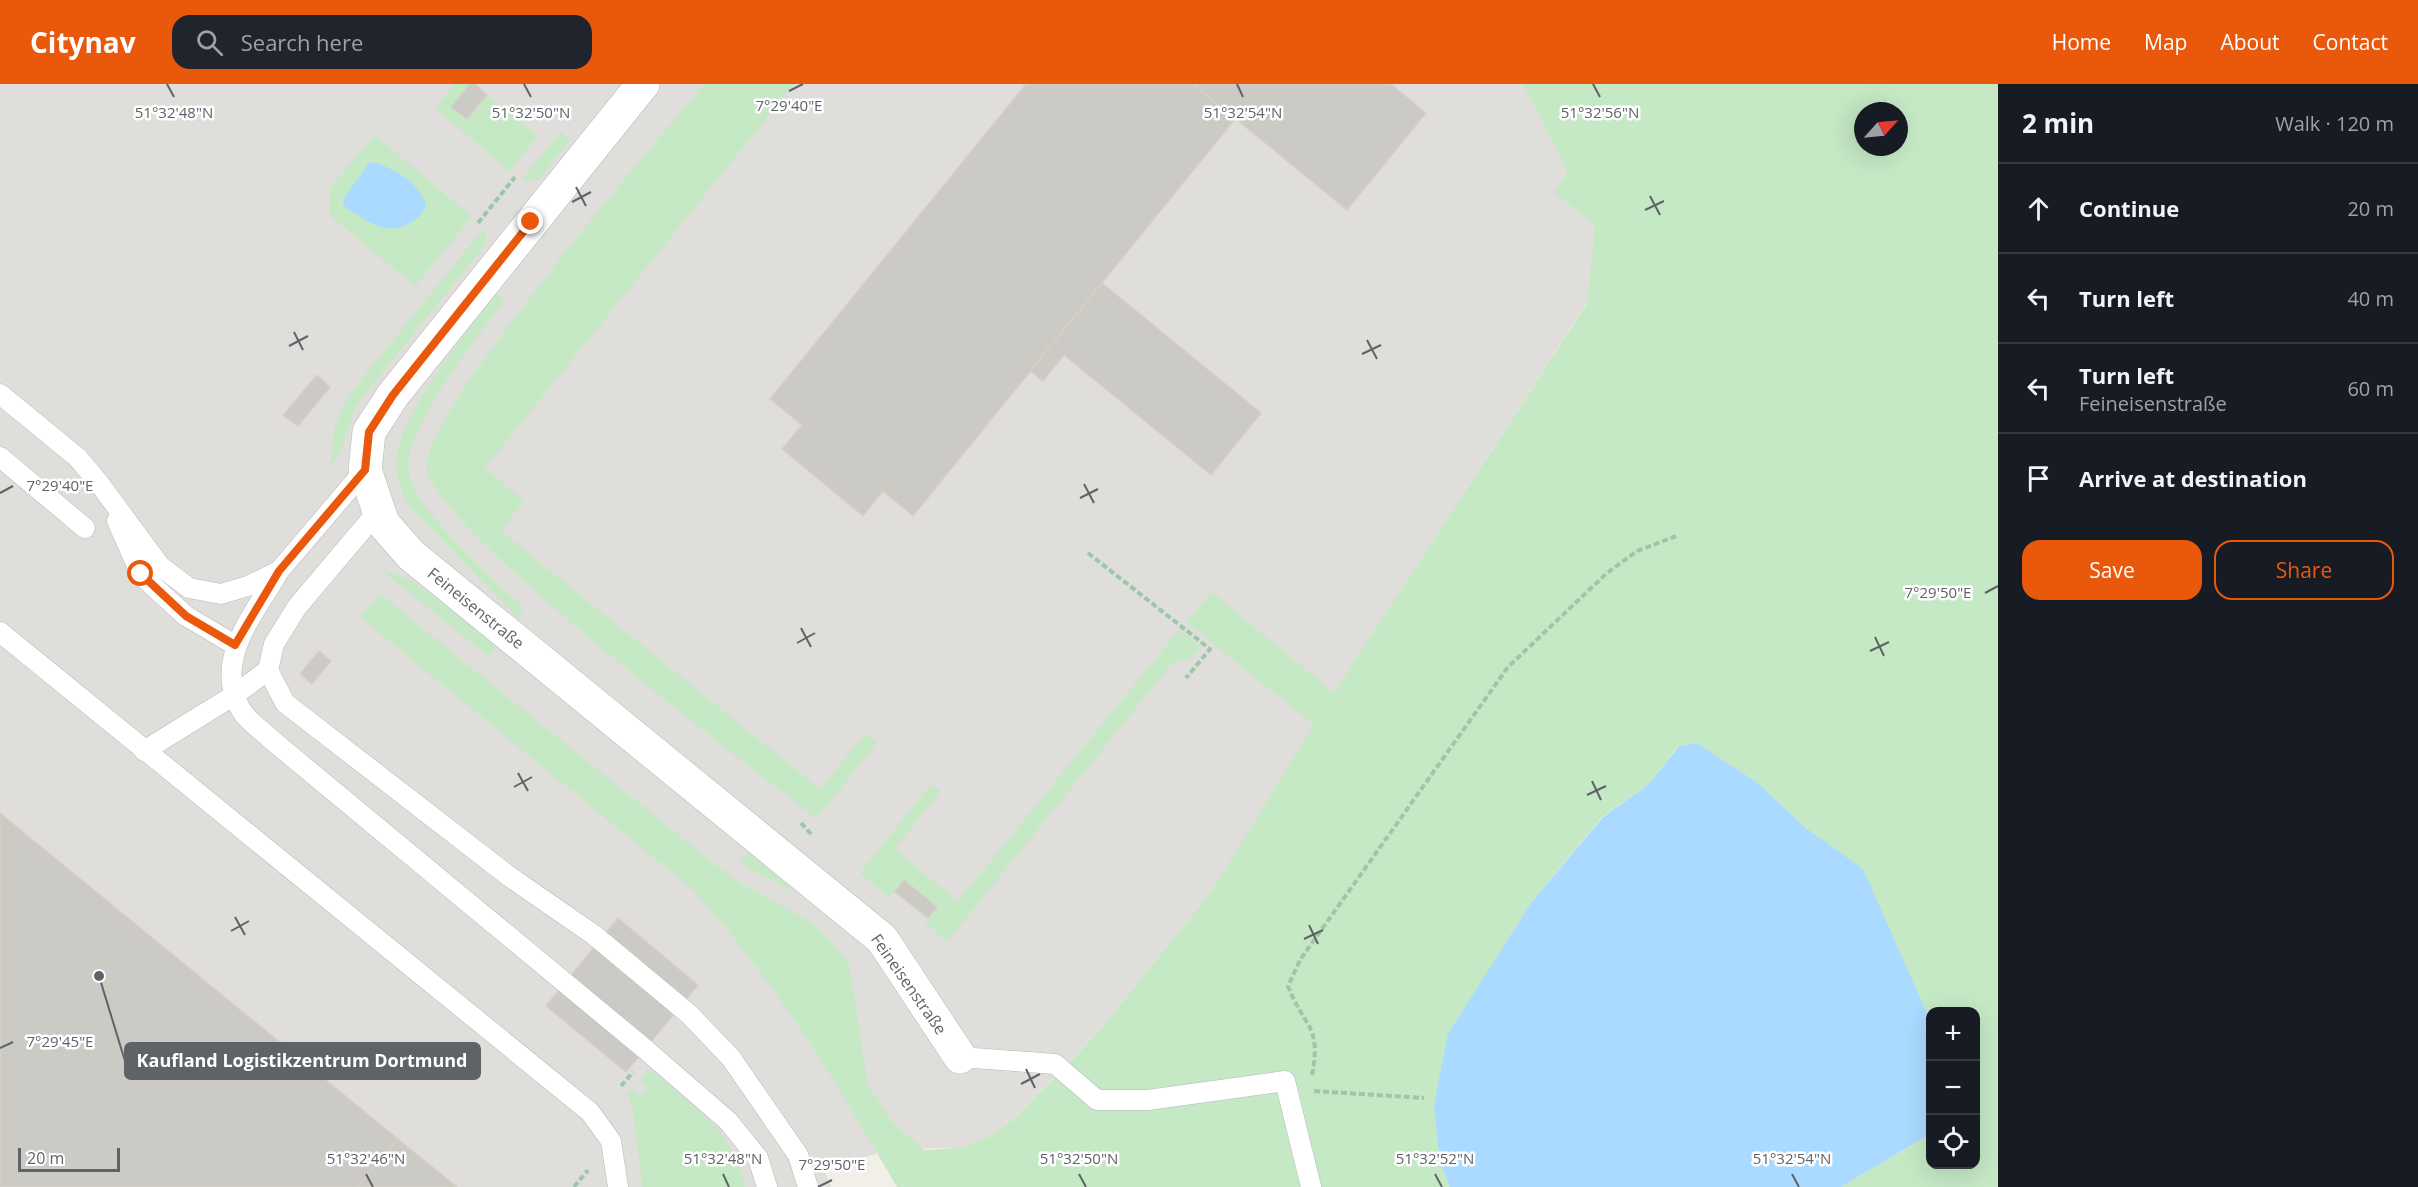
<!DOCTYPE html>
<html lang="en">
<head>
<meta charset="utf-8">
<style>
  body { margin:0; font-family:"Open Sans",sans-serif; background:#20242c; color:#f1f3f6 }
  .controls { position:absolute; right:18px; bottom:18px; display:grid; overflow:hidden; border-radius:12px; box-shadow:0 6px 24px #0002 }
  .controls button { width:54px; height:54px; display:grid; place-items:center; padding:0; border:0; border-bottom:2px solid #363941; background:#171b24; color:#f1f3f6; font:30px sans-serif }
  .compass { position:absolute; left:1854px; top:18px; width:54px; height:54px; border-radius:50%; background:#171b24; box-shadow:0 6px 24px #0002; rotate:63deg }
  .scale { position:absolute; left:18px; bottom:15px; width:102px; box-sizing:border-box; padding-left:6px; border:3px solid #5f6368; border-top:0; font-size:16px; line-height:21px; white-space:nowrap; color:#5f6368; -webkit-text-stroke:4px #fff; paint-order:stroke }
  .stop { position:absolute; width:18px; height:18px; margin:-14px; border:4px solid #ea580c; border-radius:50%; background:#fff }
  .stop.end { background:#ea580c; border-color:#fff; box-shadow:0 2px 6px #0008 }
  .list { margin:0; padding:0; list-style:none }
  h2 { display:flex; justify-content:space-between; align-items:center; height:78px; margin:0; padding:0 24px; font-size:26px }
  h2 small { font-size:20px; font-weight:400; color:#9ea1a6 }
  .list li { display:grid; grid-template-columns:39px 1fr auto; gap:18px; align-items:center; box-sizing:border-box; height:90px; padding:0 24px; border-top:2px solid #363941 }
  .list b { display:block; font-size:22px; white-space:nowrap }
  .list p { margin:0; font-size:20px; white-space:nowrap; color:#9ea1a6 }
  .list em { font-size:20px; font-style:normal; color:#9ea1a6 }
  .actions { display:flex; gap:12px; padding:18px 24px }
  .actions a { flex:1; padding:14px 0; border:2px solid #ea580c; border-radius:18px; text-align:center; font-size:21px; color:#ea580c }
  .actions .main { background:#ea580c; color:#fff }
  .icon { flex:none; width:33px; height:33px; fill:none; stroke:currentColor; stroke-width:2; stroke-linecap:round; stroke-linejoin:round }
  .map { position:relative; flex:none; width:1998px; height:1103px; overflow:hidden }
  header { display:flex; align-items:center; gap:36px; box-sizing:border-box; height:84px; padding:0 30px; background:#ea580c; color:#fff }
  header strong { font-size:28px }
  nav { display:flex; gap:33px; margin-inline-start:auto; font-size:21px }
  .search { width:420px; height:54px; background:#20242c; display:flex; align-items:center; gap:15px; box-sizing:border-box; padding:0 21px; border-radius:18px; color:#9ea1a6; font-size:22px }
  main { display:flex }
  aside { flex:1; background:#171b24 }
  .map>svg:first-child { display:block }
  .industrial { fill:#e0deda }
  .green { fill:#c5e8c5; fill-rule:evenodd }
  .water { fill:#aadaff }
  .building { fill:#cccac5; stroke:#d6d1c6; stroke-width:1.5 }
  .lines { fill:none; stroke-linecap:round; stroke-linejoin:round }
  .lane-casing { stroke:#b5b8bc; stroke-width:21 }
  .street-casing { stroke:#b5b8bc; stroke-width:34 }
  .path { stroke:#9cc7a9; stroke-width:4; stroke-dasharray:6 3; stroke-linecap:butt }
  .lane { stroke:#fff; stroke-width:20 }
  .street { stroke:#fff; stroke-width:33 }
  .route { stroke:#ea580c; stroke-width:8 }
  .ticks { fill:none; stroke:#5f6368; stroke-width:2 }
  .labels { text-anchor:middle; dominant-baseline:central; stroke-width:5; stroke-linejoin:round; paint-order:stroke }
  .street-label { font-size:16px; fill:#5f6368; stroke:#fff }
  .ticks-label { font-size:15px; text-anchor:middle; fill:#5f6368; stroke:#fff; stroke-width:5; stroke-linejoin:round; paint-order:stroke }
  .leader { fill:none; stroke:#5f6368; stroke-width:2 }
  .callout-dot { fill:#5f6368; stroke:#fff; stroke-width:2 }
  .callout { fill:#5f6368; stroke:#5f6368; stroke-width:2 }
  .callout-label { font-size:18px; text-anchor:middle; font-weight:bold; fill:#fff }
</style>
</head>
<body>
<header>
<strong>Citynav</strong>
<div class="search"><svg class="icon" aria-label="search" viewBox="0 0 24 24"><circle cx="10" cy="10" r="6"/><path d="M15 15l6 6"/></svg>Search here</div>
<nav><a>Home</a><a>Map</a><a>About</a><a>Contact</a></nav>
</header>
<main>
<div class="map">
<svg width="1998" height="1103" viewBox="0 0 1998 1103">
  <rect width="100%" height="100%" fill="#f1efe8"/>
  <polygon class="industrial" points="0,0 1548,0 1596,142 1587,219 1367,559 1211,808 1099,947 1014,1035 990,1052 961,1064 893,1065 824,1085 831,1103 0,1103"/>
  <g class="green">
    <polygon points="455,0 470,0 451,22 467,35 487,11 538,52 509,87 435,24"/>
    <path d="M704,0H794L485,384L524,417L501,447L820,705L866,649L877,659L820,730L814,733C751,682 436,446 427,385C419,332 659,55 704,0Z"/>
    <path d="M1523,0H1998V1103H1841L1930,1050V1080H1976V928H1930V936L1898,865L1807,745L1759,700L1677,663L1649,700L1602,733L1531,819L1440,1078L1450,1103H897C836,998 775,896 693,806L361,534L380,510L717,782C728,790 739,799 751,805C791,827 823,839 849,880L868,1001L894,1040L924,1066L961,1064L990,1052L1014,1035L1064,984L1099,947L1211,808L1314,641L1186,538L1212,508L1334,609L1587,220L1595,142L1554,108L1568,88ZM1863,27H1899V63H1863Z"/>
    <polygon points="561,48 570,57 538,96 521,96"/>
    <polygon points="375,51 472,133 415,202 329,131 330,104"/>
    <polygon points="484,144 486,160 365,310 355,324 342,363 330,384 335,342 348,312"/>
    <path d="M496,209L504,217C479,251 400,349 409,390C417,428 494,496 524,524L517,533L407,420C400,404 395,390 397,371C401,330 469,244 496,209Z"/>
    <path d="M380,485C425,496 460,535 496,563L488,572Z"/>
    <polygon points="1179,546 1202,563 1192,574 1174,577 947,858 925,838 936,823 904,797 889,814 860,789 931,700 940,707 935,715 894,765 958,817"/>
    <polygon points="748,768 797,808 753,787 740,777"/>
    <path d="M649,985C691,1020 734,1045 745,1103H642L633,1025L628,1011L633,1004L640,1011L646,1003L640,996Z"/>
  </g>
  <g class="water">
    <path d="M372,78C395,85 418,97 426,121C424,129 418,134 411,138C386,154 368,137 346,124L343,119C345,109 362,91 368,80Z"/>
    <polygon points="1697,659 1759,700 1807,745 1863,785 1930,936 1930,1050 1841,1103 1450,1103 1440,1078 1434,1021 1448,950 1531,819 1603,733 1649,700 1678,663"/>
  </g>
  <g class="building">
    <polygon points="470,0 475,0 487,11 467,35 451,23"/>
    <polygon points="1026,0 1193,0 1235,35 913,432 883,407 863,432 782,365 802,341 770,315"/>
    <polygon points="1193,0 1391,0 1426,29 1347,126"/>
    <polygon points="1102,199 1261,329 1211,391 1064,271 1043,297 1030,287"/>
    <polygon points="317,291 330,303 298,342 283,331"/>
    <polygon points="319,567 331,577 312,600 300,590"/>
    <polygon points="0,729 398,1055 358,1103 0,1103"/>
    <polygon points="904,796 937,823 928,834 895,808"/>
    <polygon points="618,834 698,901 626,988 546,922"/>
    <polygon points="398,1055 457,1103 358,1103"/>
  </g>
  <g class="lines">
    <defs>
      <g id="lane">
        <polyline points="0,310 78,374 99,399 160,482 189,504 221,510 248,502 279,487 365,386"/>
        <polyline points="0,373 85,444"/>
        <polyline points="378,427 297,523 274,560 268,586 285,619 510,793 594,851 690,931 731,974 798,1071 808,1103"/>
        <polyline points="117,437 141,491 186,532 235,561"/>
        <path d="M279,487C256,528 213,575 240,624C246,636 263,647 273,657L645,965L728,1037L758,1074L767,1103"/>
        <polyline points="0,548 590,1028 611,1057 618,1103"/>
        <polyline points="144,667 236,610 268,586"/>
        <polyline points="960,973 1055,980 1097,1016 1148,1016 1285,997 1311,1103"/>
      </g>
      <polyline id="street" points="643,0 393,311 369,348 365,386 383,439 411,471 882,855 960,973"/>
    </defs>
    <use href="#lane" class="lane-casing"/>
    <use href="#street" class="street-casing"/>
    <g class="path">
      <polyline points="478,139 515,93"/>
      <polyline points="1088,469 1210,565 1186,594"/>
      <polyline points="801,739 811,750"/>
      <path d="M1312,991C1322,941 1304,944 1288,902L1300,876L1508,583L1607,489L1637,467L1679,451"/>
      <polyline points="621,1002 633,988"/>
      <polyline points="1314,1007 1424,1014"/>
      <polyline points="574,1103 588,1086"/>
    </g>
    <use href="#lane" class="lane"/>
    <use href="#street" class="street"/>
  </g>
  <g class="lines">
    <polyline class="route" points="141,490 186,532 235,561 279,487 365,386 369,348 393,311 531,138"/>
  </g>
  <path class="ticks" d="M167,0L174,13M524,0L531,13M1237,0L1243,13M1593,0L1600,13M789,7L803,0M576,103L586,122M1650,112L1660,131M572,118L591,108M1645,126L1664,117M294,248L303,266M1367,256L1377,275M289,262L308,252M1362,270L1381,261M1084,400L1094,419M0,409L13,402M1080,414L1098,405M1985,509L1998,502M801,544L811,563M1875,553L1884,572M797,559L815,549M1870,567L1889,558M518,689L528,707M1592,697L1601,716M514,703L532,693M1587,711L1606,702M235,833L245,851M1309,841L1318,860M231,847L249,837M1304,855L1323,846M0,964L13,958M1026,985L1035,1004M1021,1000L1040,990M366,1090L373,1103M723,1090L729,1103M1079,1090L1086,1103M1435,1090L1442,1103M1792,1090L1799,1103M818,1103L832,1096"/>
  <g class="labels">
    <g class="street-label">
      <text transform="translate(476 524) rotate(39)">Feineisenstraße</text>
      <text transform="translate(909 900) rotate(55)">Feineisenstraße</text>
    </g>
  </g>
  <g class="ticks-label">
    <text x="789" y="27">7°29'40"E</text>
    <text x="174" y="34">51°32'48"N</text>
    <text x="531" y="34">51°32'50"N</text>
    <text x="1243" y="34">51°32'54"N</text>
    <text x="1600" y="34">51°32'56"N</text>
    <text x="60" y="407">7°29'40"E</text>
    <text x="1938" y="514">7°29'50"E</text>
    <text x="60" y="963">7°29'45"E</text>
    <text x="366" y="1080">51°32'46"N</text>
    <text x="723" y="1080">51°32'48"N</text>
    <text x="1079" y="1080">51°32'50"N</text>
    <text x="1435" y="1080">51°32'52"N</text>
    <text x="1792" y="1080">51°32'54"N</text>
    <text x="832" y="1086">7°29'50"E</text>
  </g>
  <path class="leader" d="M99 892L125 977"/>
  <circle class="callout-dot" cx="99" cy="892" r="6"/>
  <rect class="callout" x="125" y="959" width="355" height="36" rx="6"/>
  <g class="callout-label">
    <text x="302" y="983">Kaufland Logistikzentrum Dortmund</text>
  </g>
</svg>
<div class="controls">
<button>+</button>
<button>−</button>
<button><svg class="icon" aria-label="locate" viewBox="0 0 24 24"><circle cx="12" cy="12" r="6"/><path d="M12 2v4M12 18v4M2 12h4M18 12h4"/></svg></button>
</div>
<svg class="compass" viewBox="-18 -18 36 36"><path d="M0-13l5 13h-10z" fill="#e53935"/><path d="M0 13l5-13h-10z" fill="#9ea1a6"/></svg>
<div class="scale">20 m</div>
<div class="stop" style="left:141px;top:490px"></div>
<div class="stop end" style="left:531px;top:138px"></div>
</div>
<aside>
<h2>2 min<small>Walk · 120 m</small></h2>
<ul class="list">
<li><svg class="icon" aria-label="ahead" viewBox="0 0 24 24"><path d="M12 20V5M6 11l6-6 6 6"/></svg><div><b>Continue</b></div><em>20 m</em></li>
<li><svg class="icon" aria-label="left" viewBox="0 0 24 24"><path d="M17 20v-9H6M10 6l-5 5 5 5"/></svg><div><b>Turn left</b></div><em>40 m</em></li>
<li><svg class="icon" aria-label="left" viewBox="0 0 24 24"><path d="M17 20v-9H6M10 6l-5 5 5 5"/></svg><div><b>Turn left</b><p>Feineisenstraße</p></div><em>60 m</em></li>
<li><svg class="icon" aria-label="arrive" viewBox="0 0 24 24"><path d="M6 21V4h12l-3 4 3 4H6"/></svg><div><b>Arrive at destination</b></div></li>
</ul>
<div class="actions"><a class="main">Save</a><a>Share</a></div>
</aside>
</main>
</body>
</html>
